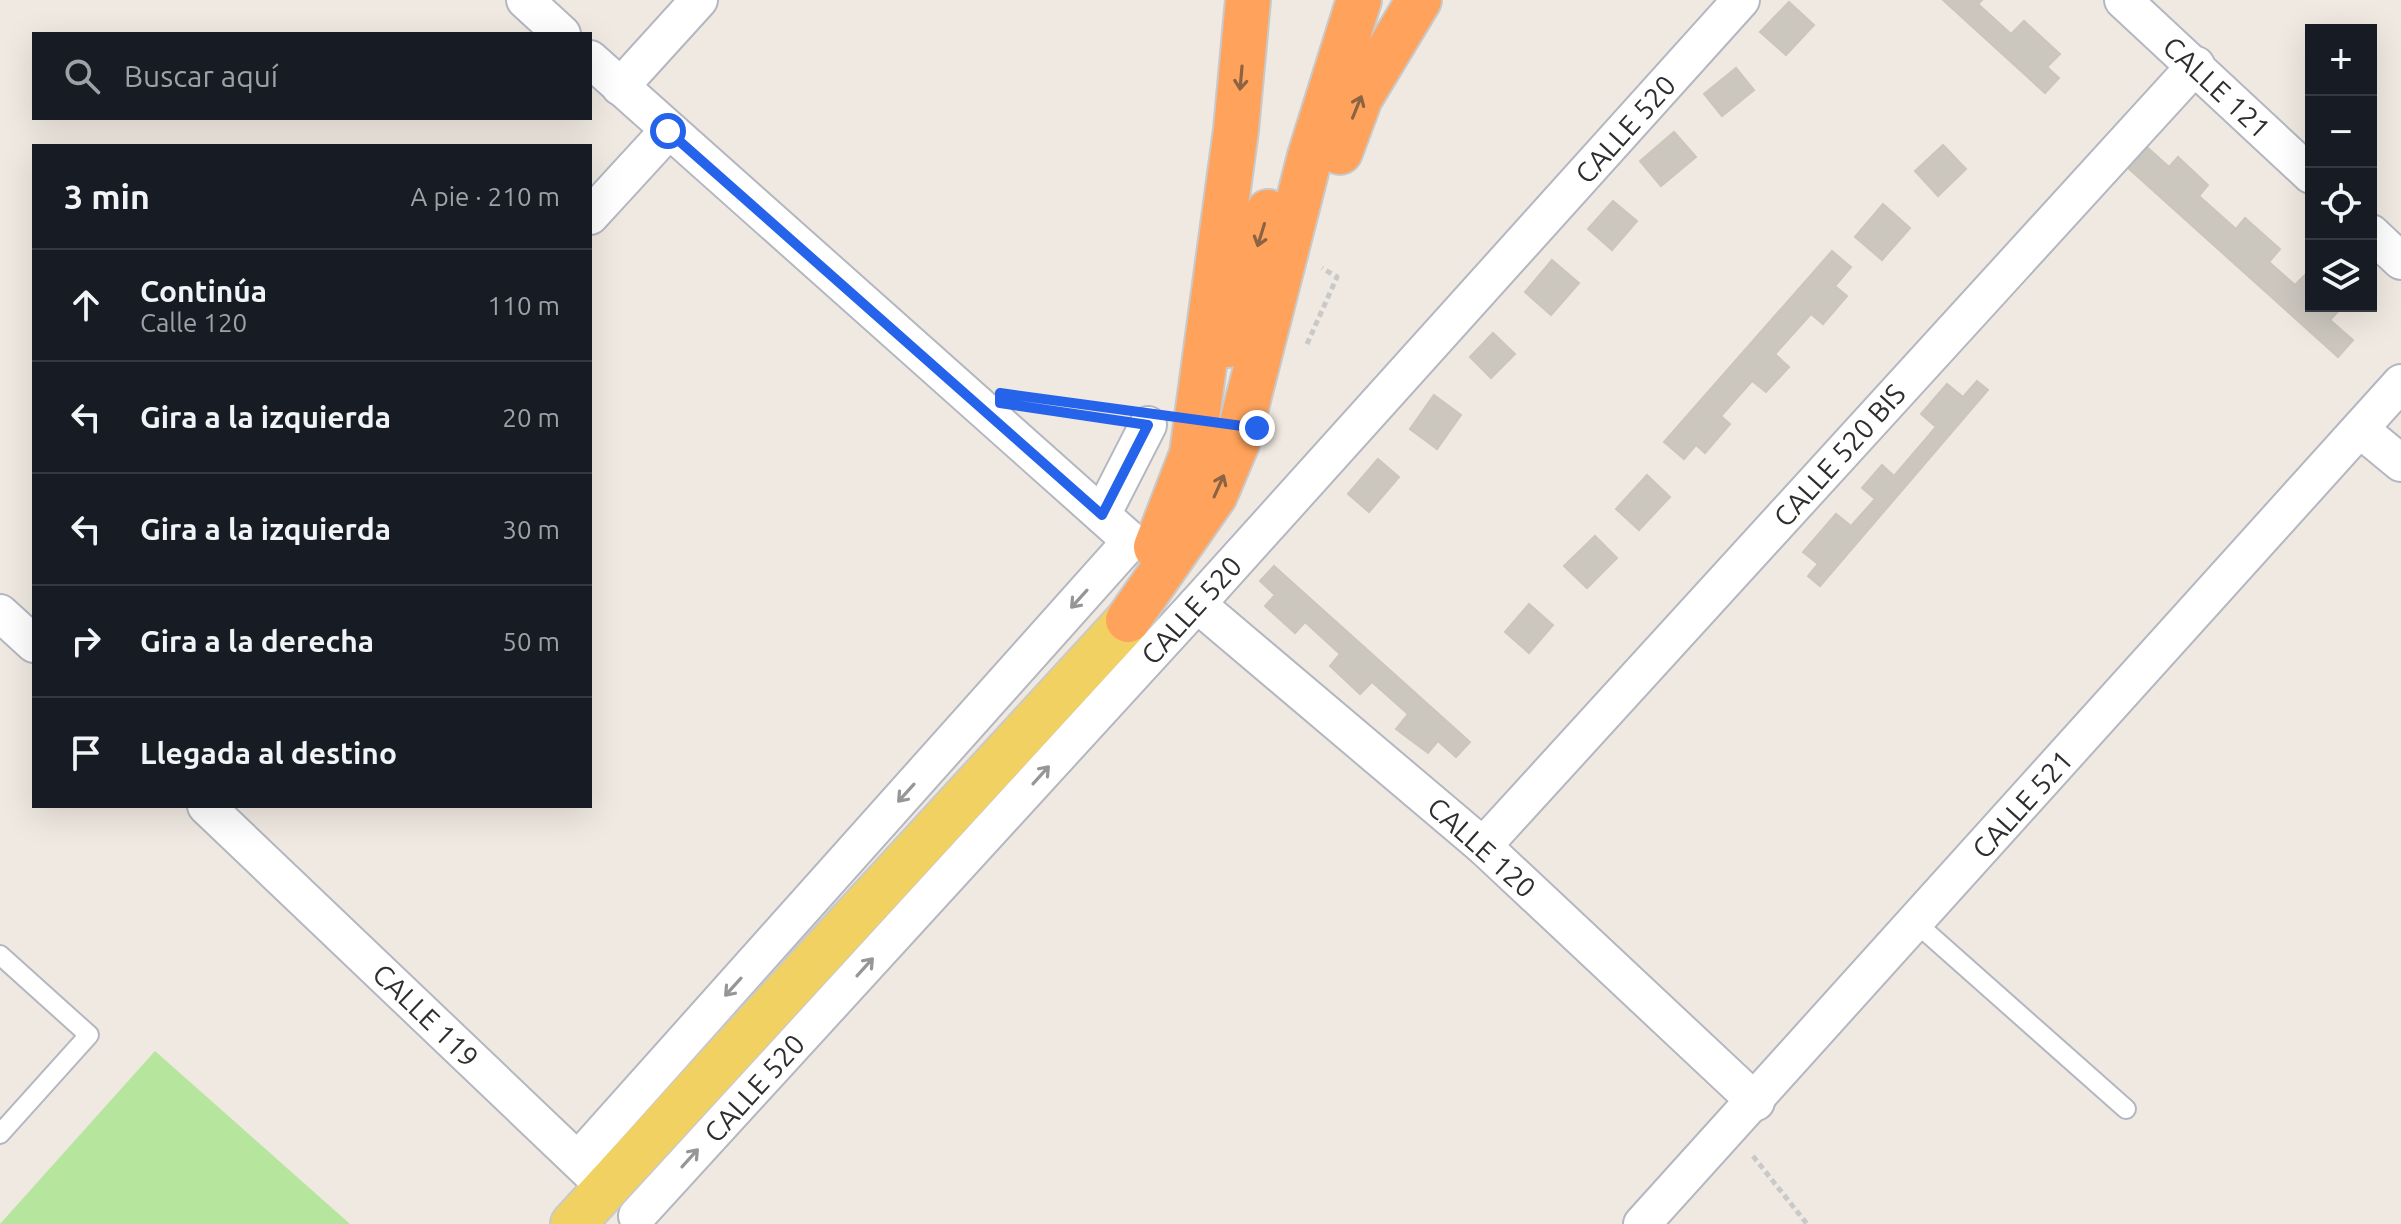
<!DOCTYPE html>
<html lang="es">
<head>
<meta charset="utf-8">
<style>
  body { margin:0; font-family:Ubuntu,sans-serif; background:#20242c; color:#f1f3f6 }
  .controls { position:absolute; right:24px; top:24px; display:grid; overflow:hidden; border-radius:0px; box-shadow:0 8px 32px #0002 }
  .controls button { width:72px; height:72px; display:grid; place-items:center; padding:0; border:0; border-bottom:2px solid #363941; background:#171b24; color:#f1f3f6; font:40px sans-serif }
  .stop { position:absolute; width:24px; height:24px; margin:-18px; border:6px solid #2563eb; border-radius:50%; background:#fff }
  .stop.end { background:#2563eb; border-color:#fff; box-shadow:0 2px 8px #0008 }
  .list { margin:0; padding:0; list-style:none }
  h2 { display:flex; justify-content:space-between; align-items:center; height:104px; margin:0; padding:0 32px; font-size:34px }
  h2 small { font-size:26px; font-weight:400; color:#9ea1a6 }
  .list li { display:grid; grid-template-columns:52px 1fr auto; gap:24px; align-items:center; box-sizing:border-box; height:112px; padding:0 32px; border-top:2px solid #363941 }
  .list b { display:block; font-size:30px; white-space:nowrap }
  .list p { margin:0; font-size:26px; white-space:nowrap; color:#9ea1a6 }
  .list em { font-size:26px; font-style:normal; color:#9ea1a6 }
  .icon { flex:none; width:44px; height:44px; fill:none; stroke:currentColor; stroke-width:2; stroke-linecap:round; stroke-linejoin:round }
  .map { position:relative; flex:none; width:2401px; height:1224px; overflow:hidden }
  .search { position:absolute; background:#171b24; box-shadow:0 8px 32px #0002; left:32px; top:32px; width:560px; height:88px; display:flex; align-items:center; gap:20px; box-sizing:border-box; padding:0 28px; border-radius:0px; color:#9ea1a6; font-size:30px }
  .panel { position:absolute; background:#171b24; box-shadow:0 8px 32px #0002; left:32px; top:144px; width:560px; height:664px; border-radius:0px }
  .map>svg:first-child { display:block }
  .green { fill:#b6e59e }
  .building { fill:#cbc7bf; stroke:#cbc5ba; stroke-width:2 }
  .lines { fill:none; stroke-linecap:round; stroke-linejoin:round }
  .lane-casing { stroke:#b4b7c1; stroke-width:22 }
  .street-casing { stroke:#b4b7c1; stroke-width:40 }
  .primary-casing { stroke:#c9c9c9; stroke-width:48 }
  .highway-casing { stroke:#c9c9c9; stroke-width:48 }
  .path { stroke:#c9c9c9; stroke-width:5; stroke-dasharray:6 4; stroke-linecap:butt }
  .lane { stroke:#fff; stroke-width:18 }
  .street { stroke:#fff; stroke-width:36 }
  .primary { stroke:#f2d163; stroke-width:44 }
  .highway { stroke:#ffa35c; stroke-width:44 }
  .path-bridge { stroke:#c9c9c9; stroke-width:5; stroke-dasharray:6 4; stroke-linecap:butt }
  .oneway { stroke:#8c6343 }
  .oneway2 { stroke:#969696 }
  .route { stroke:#2563eb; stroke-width:10 }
  .labels { text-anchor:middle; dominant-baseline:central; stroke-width:7; stroke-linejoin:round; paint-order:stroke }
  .street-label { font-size:28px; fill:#2e2e2e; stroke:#fff }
</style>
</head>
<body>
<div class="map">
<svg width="2401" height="1224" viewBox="0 0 2401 1224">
  <rect width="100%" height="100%" fill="#efe9e1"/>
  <polygon class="green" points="155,1051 350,1224 0,1224"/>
  <g class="building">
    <polygon points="1943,0 1982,0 1978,4 2011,34 2024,21 2060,54 2047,67 2059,78 2045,93"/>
    <polygon points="1789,2 1814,25 1786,55 1760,32"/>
    <polygon points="1736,68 1754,90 1722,116 1704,94"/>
    <polygon points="1674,132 1696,157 1661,186 1640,161"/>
    <polygon points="1943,145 1966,169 1938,196 1915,171"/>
    <polygon points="2148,148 2169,167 2178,157 2208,185 2199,196 2236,229 2245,218 2280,249 2269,262 2295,285 2308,272 2311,275 2311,306 2343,306 2330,320 2353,340 2338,357 2128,168"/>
    <polygon points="1613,201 1637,221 1612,250 1588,229"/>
    <polygon points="1883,204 1910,228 1882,260 1855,237"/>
    <polygon points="1832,251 1851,267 1835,286 1847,296 1823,324 1811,314 1775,354 1789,367 1766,392 1752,381 1721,416 1730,424 1705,453 1696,445 1684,459 1664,442"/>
    <polygon points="1552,260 1579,283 1551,315 1525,292"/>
    <polygon points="1493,333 1515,354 1491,378 1470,357"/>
    <polygon points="1977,381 1988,390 1820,586 1808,576 1818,564 1803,552 1836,514 1851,526 1875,499 1862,488 1882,465 1894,476 1936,427 1921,414 1947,384 1963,397"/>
    <polygon points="1434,395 1461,415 1437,449 1410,429"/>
    <polygon points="1378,459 1399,477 1369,512 1348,494"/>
    <polygon points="1647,475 1670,497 1639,530 1616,509"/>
    <polygon points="1595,536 1617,558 1587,588 1564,566"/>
    <polygon points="1274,566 1470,742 1456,757 1438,741 1428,753 1396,729 1408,714 1372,682 1360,694 1330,666 1340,654 1305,622 1295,633 1265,606 1275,595 1260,581"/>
    <polygon points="1529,604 1553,625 1529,653 1505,632"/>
  </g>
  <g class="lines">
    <defs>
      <g id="lane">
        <polyline points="1915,922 2126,1109"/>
        <polyline points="0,955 89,1035 0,1134"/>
      </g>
      <g id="street">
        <polyline points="525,0 562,34"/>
        <polyline points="2123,0 2311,175"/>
        <polyline points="620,87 699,0"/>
        <polyline points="590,216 668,131"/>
        <polyline points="2371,233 2401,261"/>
        <polyline points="2361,430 2401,463"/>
        <polyline points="1102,515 1148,425"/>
        <polyline points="1197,604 1483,846 1756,1102"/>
        <polyline points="0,613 34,644"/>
        <polyline points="206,806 595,1177"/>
        <polyline points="1483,846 2196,65"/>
        <polyline points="578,1160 1131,541 590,59"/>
        <polyline points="637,1216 1197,604 1741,0"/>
        <polyline points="1642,1224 2401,383"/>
      </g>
      <polyline id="primary" points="573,1224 1128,620"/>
      <g id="highway">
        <polyline points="1340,152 1360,98 1419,0"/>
        <polyline points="1227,345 1268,212"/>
        <polyline points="1156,547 1192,454 1236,130 1248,0"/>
        <polyline points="1128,620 1215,495 1237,443 1310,156 1359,0"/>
      </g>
    </defs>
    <use href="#lane" class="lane-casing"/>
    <use href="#street" class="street-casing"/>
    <use href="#primary" class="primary-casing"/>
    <use href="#highway" class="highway-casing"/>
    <g class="path">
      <polyline points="1307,344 1337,277 1322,268"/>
      <polyline points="1023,396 1116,407"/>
      <polyline points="1040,409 1109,419"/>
      <polyline points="1753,1156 1807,1224"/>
    </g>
    <use href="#lane" class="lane"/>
    <use href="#street" class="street"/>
    <use href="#primary" class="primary"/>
    <use href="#highway" class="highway"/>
    <polyline class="path-bridge" points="1149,411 1257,428"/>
  </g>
  <defs><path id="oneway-shaft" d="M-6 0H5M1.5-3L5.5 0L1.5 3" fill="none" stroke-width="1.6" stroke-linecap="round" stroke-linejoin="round" transform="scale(2)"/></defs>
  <g class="oneway">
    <use href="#oneway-shaft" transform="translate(1241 78) rotate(95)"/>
    <use href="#oneway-shaft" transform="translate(1357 107) rotate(-68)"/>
    <use href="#oneway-shaft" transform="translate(1261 235) rotate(107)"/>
    <use href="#oneway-shaft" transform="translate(1219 486) rotate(-66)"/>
  </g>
  <g class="oneway2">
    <use href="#oneway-shaft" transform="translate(1079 599) rotate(132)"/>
    <use href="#oneway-shaft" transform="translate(1041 775) rotate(-48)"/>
    <use href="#oneway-shaft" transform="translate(906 793) rotate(132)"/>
    <use href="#oneway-shaft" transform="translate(865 967) rotate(-48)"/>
    <use href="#oneway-shaft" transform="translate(733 987) rotate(132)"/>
    <use href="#oneway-shaft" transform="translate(690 1158) rotate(-48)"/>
  </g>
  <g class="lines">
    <polyline class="route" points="668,131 1102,515 1148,425 1000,403 1000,393 1257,428"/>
  </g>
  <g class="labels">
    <g class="street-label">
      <text transform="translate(2217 87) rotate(43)">CALLE 121</text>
      <text transform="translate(1625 129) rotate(-48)">CALLE 520</text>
      <text transform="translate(1839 455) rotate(-48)">CALLE 520 BIS</text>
      <text transform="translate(1191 610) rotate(-48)">CALLE 520</text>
      <text transform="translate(2022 804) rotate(-48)">CALLE 521</text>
      <text transform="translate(1482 847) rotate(42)">CALLE 120</text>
      <text transform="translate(426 1015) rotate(44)">CALLE 119</text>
      <text transform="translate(754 1088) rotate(-48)">CALLE 520</text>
    </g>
  </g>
</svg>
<div class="controls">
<button>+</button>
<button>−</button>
<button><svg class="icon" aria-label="locate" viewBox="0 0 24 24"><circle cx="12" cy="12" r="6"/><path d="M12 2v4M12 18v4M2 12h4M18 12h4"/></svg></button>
<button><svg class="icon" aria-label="layers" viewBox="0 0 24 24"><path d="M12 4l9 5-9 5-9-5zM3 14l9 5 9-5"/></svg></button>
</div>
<div class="stop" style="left:668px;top:131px"></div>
<div class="stop end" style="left:1257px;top:428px"></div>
<div class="search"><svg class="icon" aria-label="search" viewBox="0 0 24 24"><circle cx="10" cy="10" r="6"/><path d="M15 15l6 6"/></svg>Buscar aquí</div>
<section class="panel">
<h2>3 min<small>A pie · 210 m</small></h2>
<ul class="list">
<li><svg class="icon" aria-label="ahead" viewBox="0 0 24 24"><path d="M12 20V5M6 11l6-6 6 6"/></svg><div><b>Continúa</b><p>Calle 120</p></div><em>110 m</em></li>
<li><svg class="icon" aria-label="left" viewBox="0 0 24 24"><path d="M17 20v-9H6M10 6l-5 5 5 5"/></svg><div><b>Gira a la izquierda</b></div><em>20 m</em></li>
<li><svg class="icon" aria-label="left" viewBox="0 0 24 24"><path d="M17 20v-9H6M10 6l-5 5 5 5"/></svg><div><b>Gira a la izquierda</b></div><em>30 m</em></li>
<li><svg class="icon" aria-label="right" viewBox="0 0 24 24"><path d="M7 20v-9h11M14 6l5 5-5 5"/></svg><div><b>Gira a la derecha</b></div><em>50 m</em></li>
<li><svg class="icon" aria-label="arrive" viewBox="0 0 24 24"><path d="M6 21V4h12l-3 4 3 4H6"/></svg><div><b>Llegada al destino</b></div></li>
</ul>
</section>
</div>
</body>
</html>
